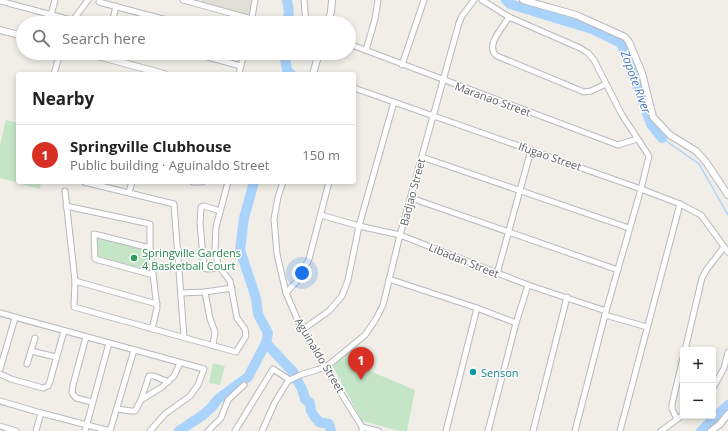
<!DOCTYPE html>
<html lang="en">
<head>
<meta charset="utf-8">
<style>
  body { margin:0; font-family:"Open Sans",sans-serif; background:#f6f6f6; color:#222 }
  .controls { position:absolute; right:12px; bottom:12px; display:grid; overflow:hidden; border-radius:4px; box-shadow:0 2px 6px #0003 }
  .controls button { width:36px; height:36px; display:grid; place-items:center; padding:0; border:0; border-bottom:1px solid #e0e0e0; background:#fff; color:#222; font:20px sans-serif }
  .you { position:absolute; left:302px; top:273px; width:14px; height:14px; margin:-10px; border:3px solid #fff; border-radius:50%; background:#1a73e8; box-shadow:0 0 0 6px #1a73e833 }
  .badge { display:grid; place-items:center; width:26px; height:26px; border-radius:50%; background:#d93025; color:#fff; font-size:13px; font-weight:700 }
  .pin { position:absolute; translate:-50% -33px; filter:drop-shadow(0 1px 2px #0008) }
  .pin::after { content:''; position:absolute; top:21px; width:14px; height:12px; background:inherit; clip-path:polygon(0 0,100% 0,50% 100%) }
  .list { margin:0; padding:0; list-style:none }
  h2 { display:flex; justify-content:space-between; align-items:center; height:52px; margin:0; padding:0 16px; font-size:17px }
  h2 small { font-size:13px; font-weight:400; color:#767676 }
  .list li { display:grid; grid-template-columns:26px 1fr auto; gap:12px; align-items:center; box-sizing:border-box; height:60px; padding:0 16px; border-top:1px solid #e0e0e0 }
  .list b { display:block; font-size:15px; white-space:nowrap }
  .list p { margin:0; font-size:13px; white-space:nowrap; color:#767676 }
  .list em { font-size:13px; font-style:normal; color:#767676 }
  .icon { flex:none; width:22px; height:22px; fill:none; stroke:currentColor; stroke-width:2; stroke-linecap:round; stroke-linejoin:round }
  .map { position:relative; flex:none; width:728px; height:431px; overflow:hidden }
  .search { position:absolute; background:#fff; box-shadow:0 2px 6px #0003; left:16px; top:16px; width:340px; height:44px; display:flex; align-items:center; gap:10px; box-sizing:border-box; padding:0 14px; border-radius:22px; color:#767676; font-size:15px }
  .panel { position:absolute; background:#fff; box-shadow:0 2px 6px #0003; left:16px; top:72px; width:340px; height:112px; border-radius:4px }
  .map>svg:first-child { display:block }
  .education { fill:#e0ded5 }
  .green { fill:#c4e6c7 }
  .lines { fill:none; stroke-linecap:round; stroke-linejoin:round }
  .stream { stroke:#aad3fc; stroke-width:1.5 }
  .river { stroke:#aad3fc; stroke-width:10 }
  .minor-casing { stroke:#b7b8bd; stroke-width:7 }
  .tertiary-casing { stroke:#b7b8bd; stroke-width:8 }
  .minor { stroke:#fff; stroke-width:5 }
  .tertiary { stroke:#fff; stroke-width:6 }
  .leisure-dot { fill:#2e9e5b; stroke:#fff; stroke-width:1.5 }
  .culture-dot { fill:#0f9aa8; stroke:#fff; stroke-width:1.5 }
  .labels { text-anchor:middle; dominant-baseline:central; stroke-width:3; stroke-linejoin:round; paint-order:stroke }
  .street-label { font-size:11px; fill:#5e6166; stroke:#fff }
  .leisure-label { font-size:11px; fill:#27864d; stroke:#fff; text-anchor:start }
  .culture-label { font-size:11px; fill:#0d838f; stroke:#fff; text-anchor:start }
  .water-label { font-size:12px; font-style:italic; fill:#4978b8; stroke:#fff }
</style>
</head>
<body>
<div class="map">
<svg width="728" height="431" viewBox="0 0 728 431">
  <rect width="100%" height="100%" fill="#f0eee7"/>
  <polygon class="education" points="202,0 252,0 249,16 201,3"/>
  <g class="green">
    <polygon points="6,120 18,123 18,182 41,182 40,189 0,178 0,146"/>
    <polygon points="96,236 148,250 151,273 97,258"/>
    <polygon points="358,344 360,352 370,371 415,390 407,431 400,431 362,421 332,365"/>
    <polygon points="213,363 225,366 220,385 209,383"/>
  </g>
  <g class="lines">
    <polyline class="stream" points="662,138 699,164 728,215"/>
    <g class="river">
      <polyline points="506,0 510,4 592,29 621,43 651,124 662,138"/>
      <polyline points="287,23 289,11 287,0"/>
      <polyline points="284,53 287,70 291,74"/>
      <polyline points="266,343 293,372 302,389 305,399 310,403 311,411 314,416 319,422 329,424 331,431"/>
      <polyline points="179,431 203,415 212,407 218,399 248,377 266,343 268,333 258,314 256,298 240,250 244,218 254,182"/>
      <polyline points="701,431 728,405"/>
    </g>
    <defs>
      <g id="minor">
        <polyline points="183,0 252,19"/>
        <polyline points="304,0 306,23"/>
        <polyline points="482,0 509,17 580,48 588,53 594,60 622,115 649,156 641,189 606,311 575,431"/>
        <polyline points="0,1 82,23"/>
        <polyline points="99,2 178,23"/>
        <polyline points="51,15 55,0"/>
        <path d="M509,17C503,27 484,47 497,56L584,92L591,91L606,84"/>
        <polyline points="71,23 88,0"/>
        <polyline points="112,23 116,6"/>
        <polyline points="251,23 255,0"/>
        <polyline points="349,44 618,145 637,139"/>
        <polyline points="366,50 375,19 378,0"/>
        <polyline points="193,53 241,66"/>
        <polyline points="402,65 424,0"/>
        <polyline points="54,74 60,53"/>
        <polyline points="239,74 244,53"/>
        <polyline points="354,88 641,189 680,204 701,215 728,252"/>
        <polyline points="422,157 629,228"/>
        <polyline points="84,182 174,204 184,337"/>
        <polyline points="193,182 202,182"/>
        <polyline points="283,182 278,197 274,219 277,254 286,293 302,330 362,427 362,431"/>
        <polyline points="65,191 75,281 74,307 236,352 246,336 245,329 237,318 230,281 218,265 215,248 216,227 228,182"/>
        <polyline points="129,192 132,182"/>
        <polyline points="411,198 618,270"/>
        <polyline points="66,206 150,224 150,248 157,308 152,329"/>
        <polyline points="220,211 204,206 201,207 200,223 204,268 207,269 221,268"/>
        <polyline points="321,215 359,226 400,235 528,285 606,311"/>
        <polyline points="150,248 94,234 95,259 153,275"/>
        <polyline points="497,274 531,150"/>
        <polyline points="389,279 477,308 516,323"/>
        <polyline points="75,281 157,304"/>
        <polyline points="205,292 210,319 215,332 213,345"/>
        <polyline points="181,293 205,292 232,288"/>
        <polyline points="286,293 298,280 309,259 329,182"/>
        <polyline points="0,313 204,369 198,385 190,396 165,414 150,431"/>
        <polyline points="605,315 647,327"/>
        <polyline points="302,330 329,311 342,296 348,280 359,226 394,102"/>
        <polyline points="86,337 73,385 72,393 76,398 92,402"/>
        <polyline points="685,350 702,278 707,269 724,247"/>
        <polyline points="31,351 56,357"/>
        <polyline points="27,364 35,338"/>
        <polyline points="0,369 15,318"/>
        <polyline points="0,374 11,379 43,388 48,386 50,381 64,331"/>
        <polyline points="713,388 724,368 728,352"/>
        <polyline points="141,400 149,376 154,376 168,382"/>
        <polyline points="0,401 41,413 110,431 134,350"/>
        <polyline points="117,409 131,411 135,411 141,400 162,387 174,376 180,363"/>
        <polyline points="677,419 672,409 672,404 683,358"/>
        <polyline points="0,426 16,431"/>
        <polyline points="362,427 378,431"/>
        <polyline points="36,431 41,413"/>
        <polyline points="85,431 109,343"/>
        <polyline points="208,431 221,418 228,400 244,385"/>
        <polyline points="235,431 273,369 290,380"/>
        <polyline points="262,431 275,402 288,381 300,375 326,367 365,335 376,319 383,305 400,235 459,23 462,16 474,0"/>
        <polyline points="446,431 477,308"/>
        <polyline points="488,431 516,323 528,285"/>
        <polyline points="533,431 567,297"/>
        <polyline points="620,431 680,204"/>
        <polyline points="661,431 683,415"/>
      </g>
      <g id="tertiary">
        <polyline points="523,0 576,15 625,37 629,42 642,73 653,117 670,135 696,151 706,162 728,195"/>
        <polyline points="328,23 331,12 332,0"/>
        <polyline points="0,30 23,36"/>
        <polyline points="87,53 164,74"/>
        <polyline points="313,74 319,53"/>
        <polyline points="711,431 720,424 728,414"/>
      </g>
    </defs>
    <use href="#minor" class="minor-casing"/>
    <use href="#tertiary" class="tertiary-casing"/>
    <use href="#minor" class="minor"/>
    <use href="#tertiary" class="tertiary"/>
  </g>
  <circle class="leisure-dot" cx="134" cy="258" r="4"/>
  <circle class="culture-dot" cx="473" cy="372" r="4"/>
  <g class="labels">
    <g class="street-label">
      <text transform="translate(493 99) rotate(20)">Maranao Street</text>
      <text transform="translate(550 156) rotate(19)">Ifugao Street</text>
      <text transform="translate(412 192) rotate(-75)">Badjao Street</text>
      <text transform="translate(464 260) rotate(22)">Libadan Street</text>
      <text transform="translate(320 355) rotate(59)">Aguinaldo Street</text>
    </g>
    <g class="leisure-label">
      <text x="142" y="252">Springville Gardens<tspan x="142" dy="13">4 Basketball Court</tspan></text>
    </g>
    <g class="culture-label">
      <text x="481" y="372">Senson</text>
    </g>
    <g class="water-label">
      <text transform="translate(636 82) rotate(70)">Zapote River</text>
    </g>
  </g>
</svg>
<div class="controls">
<button>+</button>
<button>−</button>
</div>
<div class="you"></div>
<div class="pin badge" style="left:361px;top:380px">1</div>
<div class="search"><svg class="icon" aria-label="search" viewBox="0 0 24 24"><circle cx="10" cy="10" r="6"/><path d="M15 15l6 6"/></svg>Search here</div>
<section class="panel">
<h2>Nearby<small></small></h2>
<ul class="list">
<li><span class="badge">1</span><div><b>Springville Clubhouse</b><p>Public building · Aguinaldo Street</p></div><em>150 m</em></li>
</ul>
</section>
</div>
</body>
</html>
